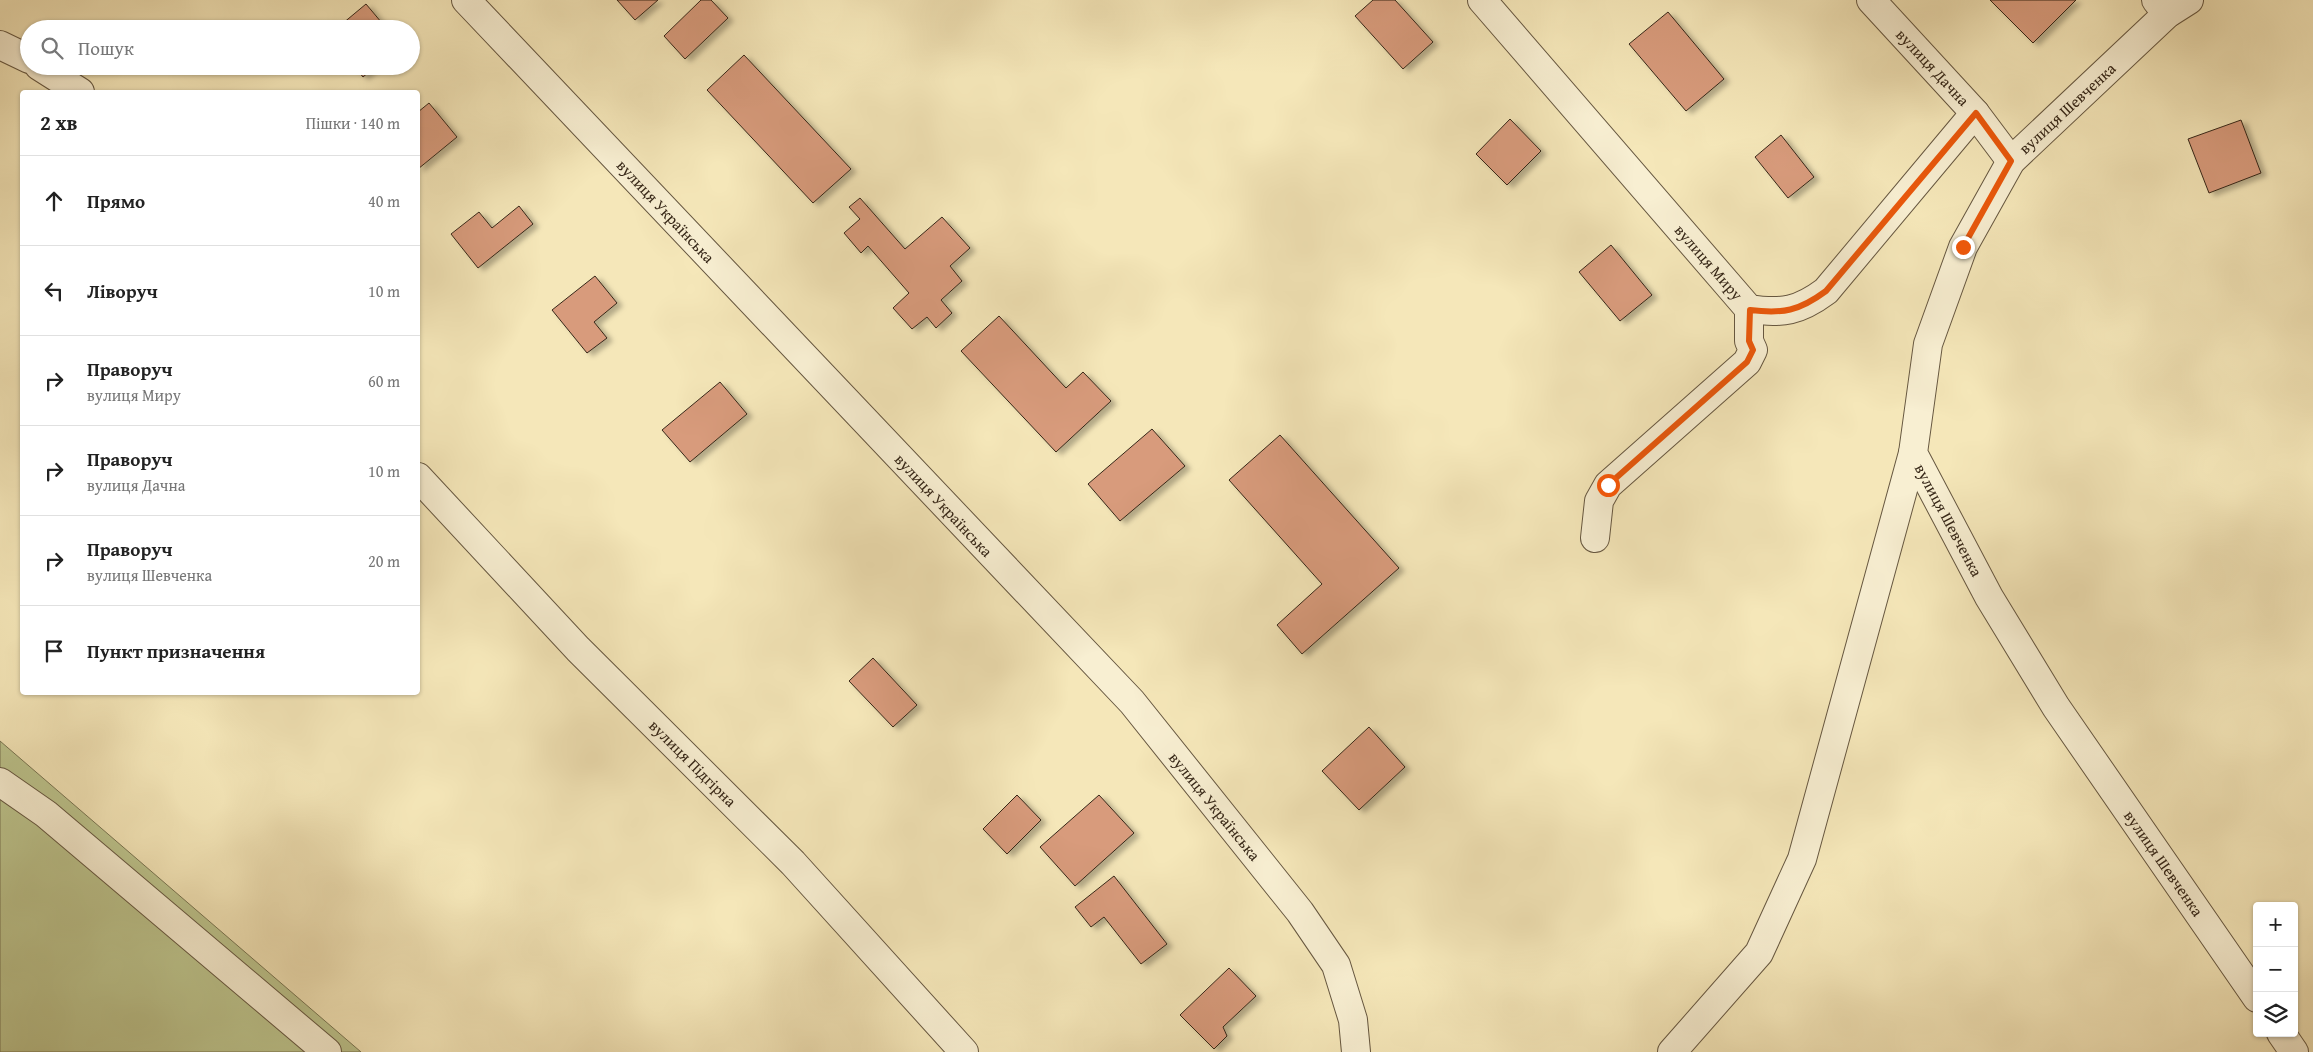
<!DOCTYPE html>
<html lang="uk">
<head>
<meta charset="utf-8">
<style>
  body { margin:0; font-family:"Gentium Book Plus",serif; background:#f6f6f6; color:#222 }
  .controls { position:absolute; right:15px; bottom:15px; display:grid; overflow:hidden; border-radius:5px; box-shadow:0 1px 4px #0004 }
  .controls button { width:45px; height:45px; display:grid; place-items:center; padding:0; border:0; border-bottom:1px solid #e0e0e0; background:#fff; color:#222; font:25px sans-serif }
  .stop { position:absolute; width:15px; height:15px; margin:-11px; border:4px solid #ea580c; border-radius:50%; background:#fff }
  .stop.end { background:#ea580c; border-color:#fff; box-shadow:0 1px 5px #0008 }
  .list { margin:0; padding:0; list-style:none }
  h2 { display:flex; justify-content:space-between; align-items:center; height:65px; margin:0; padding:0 20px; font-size:21px }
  h2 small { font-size:16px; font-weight:400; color:#767676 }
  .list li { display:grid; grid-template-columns:32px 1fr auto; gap:15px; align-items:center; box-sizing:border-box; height:90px; padding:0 20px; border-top:1px solid #e0e0e0 }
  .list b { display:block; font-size:19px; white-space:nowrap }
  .list p { margin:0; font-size:16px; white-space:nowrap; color:#767676 }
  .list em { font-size:16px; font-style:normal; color:#767676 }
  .icon { flex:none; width:28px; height:28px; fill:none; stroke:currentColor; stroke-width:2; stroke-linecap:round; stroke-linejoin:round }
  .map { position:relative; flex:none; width:2313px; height:1052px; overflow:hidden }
  .search { position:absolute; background:#fff; box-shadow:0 1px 4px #0004; left:20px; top:20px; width:400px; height:55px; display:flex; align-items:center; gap:12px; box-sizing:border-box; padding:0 18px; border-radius:28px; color:#767676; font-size:19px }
  .panel { position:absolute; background:#fff; box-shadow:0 1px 4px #0004; left:20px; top:90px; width:400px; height:605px; border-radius:5px }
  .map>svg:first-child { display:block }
  .green { fill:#bdc58e; stroke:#7a7653 }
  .building { fill:#d89b7c; stroke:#362718; filter:url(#shadow) }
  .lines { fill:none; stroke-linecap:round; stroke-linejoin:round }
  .minor-casing { stroke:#665740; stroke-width:30 }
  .tertiary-casing { stroke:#665740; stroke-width:30 }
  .minor { stroke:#f8efd2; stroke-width:28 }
  .tertiary { stroke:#f8efd2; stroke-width:28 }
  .route { stroke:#ea580c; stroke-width:6 }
  .labels { text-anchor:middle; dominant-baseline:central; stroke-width:4; stroke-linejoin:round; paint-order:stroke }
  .street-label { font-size:16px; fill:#362718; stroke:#f8efd2 }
</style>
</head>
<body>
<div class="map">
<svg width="2313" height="1052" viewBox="0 0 2313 1052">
  <defs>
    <filter id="shadow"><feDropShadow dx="5.5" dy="3" stdDeviation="2.5" flood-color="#0004"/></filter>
  </defs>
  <rect width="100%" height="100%" fill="#f5e7b9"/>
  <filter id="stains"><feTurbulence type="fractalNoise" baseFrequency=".004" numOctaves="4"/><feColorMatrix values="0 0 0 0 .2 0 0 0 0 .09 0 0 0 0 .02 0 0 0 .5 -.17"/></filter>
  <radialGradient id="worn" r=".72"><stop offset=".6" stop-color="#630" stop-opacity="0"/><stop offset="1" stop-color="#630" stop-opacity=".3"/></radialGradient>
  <polygon class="green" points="0,741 361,1052 0,1052"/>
  <g class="building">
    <polygon points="617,0 658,0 635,20"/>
    <polygon points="701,0 711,0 728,18 685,59 664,36"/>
    <polygon points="1373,0 1395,0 1433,42 1403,69 1355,16"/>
    <polygon points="1990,0 2076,0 2033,43"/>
    <polygon points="366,4 387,29 336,29"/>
    <polygon points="1668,12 1724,79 1686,111 1629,44"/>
    <polygon points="744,55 851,169 813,203 707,90"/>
    <polygon points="354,66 376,66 363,77"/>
    <polygon points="429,103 457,137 418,169 418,112"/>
    <polygon points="1510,119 1541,151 1507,185 1476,154"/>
    <polygon points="2241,120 2261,173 2209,193 2188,139"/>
    <polygon points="1781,135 1814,177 1788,198 1755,157"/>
    <polygon points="860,198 905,249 942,217 970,248 950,266 962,281 941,300 952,313 936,328 927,317 912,329 893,308 909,293 868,246 861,253 844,233 860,219 849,207"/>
    <polygon points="519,206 533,224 478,268 451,234 479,212 492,228"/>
    <polygon points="1611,245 1652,295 1620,321 1579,272"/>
    <polygon points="595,276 617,303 594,322 607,338 587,353 552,310"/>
    <polygon points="999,316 1066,388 1083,372 1111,401 1056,452 961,351"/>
    <polygon points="720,382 747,414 690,462 662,430"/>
    <polygon points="1152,429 1185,466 1120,521 1088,484"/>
    <polygon points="1280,435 1399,568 1302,654 1277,625 1322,584 1229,480"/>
    <polygon points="873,658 917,705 893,727 849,681"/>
    <polygon points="1369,727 1405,767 1359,810 1322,771"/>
    <polygon points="1017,795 1041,820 1007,854 983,829"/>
    <polygon points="1099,795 1134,833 1075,886 1040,847"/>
    <polygon points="1114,876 1167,944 1141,964 1104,917 1091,927 1075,907"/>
    <polygon points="1229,968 1256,996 1223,1027 1227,1036 1214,1049 1180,1015"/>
  </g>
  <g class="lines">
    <defs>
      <g id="minor">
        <polyline points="466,0 1132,702 1300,912 1336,965 1353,1020 1356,1052"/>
        <path d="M1482,0L1749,309C1783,314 1799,311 1826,291L1975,113"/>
        <polyline points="1871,0 1975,113 2011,161"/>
        <polyline points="2156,0 2167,14"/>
        <polyline points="0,45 29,59"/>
        <polyline points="39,66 80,92"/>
        <polyline points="418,477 578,649 793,863 964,1052"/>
        <polyline points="1595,538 1599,501 1608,485 1747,362 1753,350 1749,341 1749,309"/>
        <polyline points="0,782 46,814 327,1052"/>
        <polyline points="1672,1052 1759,953 1802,859 1913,453"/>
      </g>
      <g id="tertiary">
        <polyline points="2189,0 2167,14 2011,161 1963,247 1928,344 1913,453 1989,597 2056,707 2257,998"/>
        <polyline points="2281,1033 2294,1052"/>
      </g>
    </defs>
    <use href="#minor" class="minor-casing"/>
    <use href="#tertiary" class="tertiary-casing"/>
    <use href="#minor" class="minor"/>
    <use href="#tertiary" class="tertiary"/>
  </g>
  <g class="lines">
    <path class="route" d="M1608,485L1747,362L1753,350L1749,341L1750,310C1783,314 1799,311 1826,291L1976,113L2011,161L1963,247"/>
  </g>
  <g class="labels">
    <g class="street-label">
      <text transform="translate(1933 67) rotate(47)">вулиця Дачна</text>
      <text transform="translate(2067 108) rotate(-43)">вулиця Шевченка</text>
      <text transform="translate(666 211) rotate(47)">вулиця Українська</text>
      <text transform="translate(1709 262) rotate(49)">вулиця Миру</text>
      <text transform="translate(944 505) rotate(47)">вулиця Українська</text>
      <text transform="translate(1949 520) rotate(62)">вулиця Шевченка</text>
      <text transform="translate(693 763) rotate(45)">вулиця Підгірна</text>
      <text transform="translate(1215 806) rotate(51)">вулиця Українська</text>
      <text transform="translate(2164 863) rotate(55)">вулиця Шевченка</text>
    </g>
  </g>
  <rect width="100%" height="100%" filter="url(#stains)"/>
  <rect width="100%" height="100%" fill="url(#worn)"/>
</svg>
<div class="controls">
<button>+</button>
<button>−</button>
<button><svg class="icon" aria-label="layers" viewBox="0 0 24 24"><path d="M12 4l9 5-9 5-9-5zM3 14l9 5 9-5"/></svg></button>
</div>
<div class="stop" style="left:1608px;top:485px"></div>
<div class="stop end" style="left:1963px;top:247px"></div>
<div class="search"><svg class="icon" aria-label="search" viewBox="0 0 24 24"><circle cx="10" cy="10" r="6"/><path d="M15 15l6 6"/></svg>Пошук</div>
<section class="panel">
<h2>2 хв<small>Пішки · 140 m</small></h2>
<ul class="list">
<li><svg class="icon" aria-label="ahead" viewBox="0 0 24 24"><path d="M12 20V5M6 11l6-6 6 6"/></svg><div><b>Прямо</b></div><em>40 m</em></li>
<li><svg class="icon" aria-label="left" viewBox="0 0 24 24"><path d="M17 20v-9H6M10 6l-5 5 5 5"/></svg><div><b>Ліворуч</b></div><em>10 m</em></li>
<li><svg class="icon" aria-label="right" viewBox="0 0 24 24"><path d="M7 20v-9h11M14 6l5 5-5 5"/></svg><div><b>Праворуч</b><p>вулиця Миру</p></div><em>60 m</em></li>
<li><svg class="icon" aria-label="right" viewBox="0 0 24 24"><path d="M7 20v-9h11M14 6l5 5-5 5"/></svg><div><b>Праворуч</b><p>вулиця Дачна</p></div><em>10 m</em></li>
<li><svg class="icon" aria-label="right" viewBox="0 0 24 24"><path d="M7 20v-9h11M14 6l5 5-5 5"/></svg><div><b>Праворуч</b><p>вулиця Шевченка</p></div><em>20 m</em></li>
<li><svg class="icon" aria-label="arrive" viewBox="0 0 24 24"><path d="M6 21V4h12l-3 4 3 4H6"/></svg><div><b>Пункт призначення</b></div></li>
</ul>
</section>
</div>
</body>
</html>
